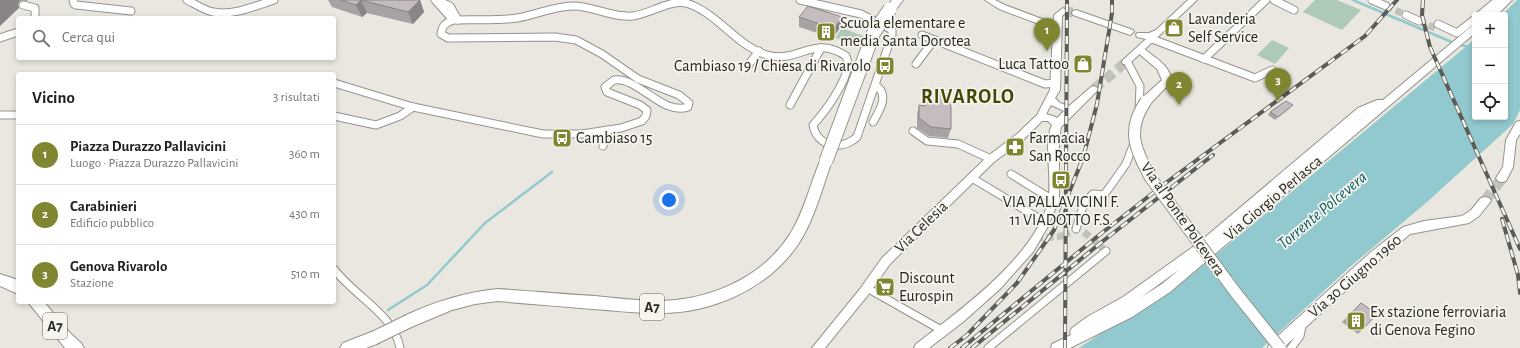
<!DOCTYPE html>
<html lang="it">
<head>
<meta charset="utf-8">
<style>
  body { margin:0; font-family:"Alegreya Sans",sans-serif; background:#f6f6f6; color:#202124 }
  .controls { position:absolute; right:12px; top:12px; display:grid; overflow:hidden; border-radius:4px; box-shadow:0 2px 6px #0003 }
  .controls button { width:36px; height:36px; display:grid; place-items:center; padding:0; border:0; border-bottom:1px solid #e0e0e0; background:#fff; color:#202124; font:20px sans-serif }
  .you { position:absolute; left:669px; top:200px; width:14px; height:14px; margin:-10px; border:3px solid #fff; border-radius:50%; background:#1a73e8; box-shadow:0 0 0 6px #1a73e833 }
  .badge { display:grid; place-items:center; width:26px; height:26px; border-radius:50%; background:#808530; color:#fff; font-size:13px; font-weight:700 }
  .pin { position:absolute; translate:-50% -33px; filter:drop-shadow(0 1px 2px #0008) }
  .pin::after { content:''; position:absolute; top:21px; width:14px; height:12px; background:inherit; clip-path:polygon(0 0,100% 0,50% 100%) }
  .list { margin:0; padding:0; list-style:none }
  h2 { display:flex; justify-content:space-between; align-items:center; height:52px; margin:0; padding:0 16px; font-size:17px }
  h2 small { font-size:13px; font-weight:400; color:#757577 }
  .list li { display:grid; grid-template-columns:26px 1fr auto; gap:12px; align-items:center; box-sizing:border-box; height:60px; padding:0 16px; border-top:1px solid #e0e0e0 }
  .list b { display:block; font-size:15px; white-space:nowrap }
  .list p { margin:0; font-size:13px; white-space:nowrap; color:#757577 }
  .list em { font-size:13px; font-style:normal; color:#757577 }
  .icon { flex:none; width:22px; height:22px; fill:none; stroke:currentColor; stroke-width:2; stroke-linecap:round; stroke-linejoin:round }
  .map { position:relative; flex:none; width:1520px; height:348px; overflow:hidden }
  .search { position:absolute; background:#fff; box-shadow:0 2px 6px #0003; left:16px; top:16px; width:320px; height:44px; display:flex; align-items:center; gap:10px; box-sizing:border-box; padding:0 14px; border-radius:4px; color:#757577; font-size:15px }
  .panel { position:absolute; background:#fff; box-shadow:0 2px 6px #0003; left:16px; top:72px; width:320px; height:232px; border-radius:4px }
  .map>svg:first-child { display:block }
  .green { fill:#aecab7 }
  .water { fill:#91c9cf }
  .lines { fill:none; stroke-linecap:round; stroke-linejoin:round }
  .stream { stroke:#91c9cf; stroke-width:2.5 }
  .minor-tunnel { stroke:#c2c1ba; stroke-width:7; stroke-dasharray:7 3.5; stroke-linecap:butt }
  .secondary-tunnel { stroke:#c2c1ba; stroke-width:10; stroke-dasharray:10 5; stroke-linecap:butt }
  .primary-tunnel { stroke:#c2c1ba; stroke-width:11; stroke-dasharray:11 5.5; stroke-linecap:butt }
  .minor-casing { stroke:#94938c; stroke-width:9 }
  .tertiary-casing { stroke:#94938c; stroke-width:2 }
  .secondary-casing { stroke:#94938c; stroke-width:2 }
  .primary-casing { stroke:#94938c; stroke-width:2 }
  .motorway-casing { stroke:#94938c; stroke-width:2 }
  .minor { stroke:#fff; stroke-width:7 }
  .tertiary { fill:#fff; fill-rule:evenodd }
  .secondary { fill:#fff; fill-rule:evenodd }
  .primary { fill:#fff; fill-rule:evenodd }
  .motorway { fill:#fff; fill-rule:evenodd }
  .rail-casing { stroke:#5b5b57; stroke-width:4 }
  .rail { stroke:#f6f4ed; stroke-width:2.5; stroke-dasharray:8; stroke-linecap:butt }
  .primary-bridge-casing { stroke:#94938c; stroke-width:13; stroke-linecap:butt }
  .motorway-bridge-casing { stroke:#94938c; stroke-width:15; stroke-linecap:butt }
  .primary-bridge { stroke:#fff; stroke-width:11 }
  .motorway-bridge { stroke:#fff; stroke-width:13 }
  .wall { fill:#a9a2a4 }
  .shaded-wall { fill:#898486 }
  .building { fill:#c4bcbf; stroke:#898486 }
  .labels { text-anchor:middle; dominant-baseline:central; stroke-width:3.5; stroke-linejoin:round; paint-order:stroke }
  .shield { fill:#f6f4ed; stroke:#656460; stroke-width:1 }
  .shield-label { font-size:15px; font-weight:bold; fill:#272724 }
  .poi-label { font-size:16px; fill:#272724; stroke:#f6f4ed; text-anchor:start }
  .street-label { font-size:16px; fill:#272724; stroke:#f6f4ed }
  .water-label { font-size:17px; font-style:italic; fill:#0c5d64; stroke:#f6f4ed }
  .district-label { font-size:20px; font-weight:bold; letter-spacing:1px; fill:#444707; stroke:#f6f4ed }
</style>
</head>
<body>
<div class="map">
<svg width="1520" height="348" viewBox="0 0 1520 348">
  <rect width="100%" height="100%" fill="#e9e7e0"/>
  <g class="green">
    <polygon points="1315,0 1337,0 1361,10 1342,30 1303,12"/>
    <polygon points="842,28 866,37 859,46 835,38"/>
    <polygon points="1272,40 1289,48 1275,64 1257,55"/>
  </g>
  <polygon class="water" points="1517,0 1520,0 1520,110 1513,124 1427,202 1351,266 1262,348 1079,348 1112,326 1156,302 1228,245 1475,39 1475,117 1505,117 1505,15 1502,15"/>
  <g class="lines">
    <g class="stream">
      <polyline points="1353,0 1454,43"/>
      <polyline points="1458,44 1475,49"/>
      <polyline points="388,310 427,285 485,223 552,172"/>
    </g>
    <g class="minor-tunnel">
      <polyline points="1386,6 1406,15"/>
      <polyline points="1419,21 1435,28"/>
      <polyline points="1084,232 1106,251"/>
      <polyline points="1036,238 1058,237 1070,233"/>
    </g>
    <g class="secondary-tunnel">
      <polyline points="1063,11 1076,13"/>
      <polyline points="1094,89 1126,62"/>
    </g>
    <polyline class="primary-tunnel" points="1485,201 1502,178"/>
    <defs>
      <g id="minor">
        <polyline points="73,0 74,4 76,5 131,11"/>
        <path d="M187,0C195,4 204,10 213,12C233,16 255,6 274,0"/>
        <polyline points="435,0 453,20"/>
        <polyline points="437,0 450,6 458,20"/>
        <polyline points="1274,0 1294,10"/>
        <polyline points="1372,0 1386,6"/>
        <polyline points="23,5 35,8 35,18"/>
        <polyline points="1406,15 1419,21"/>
        <polyline points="1480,15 1498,0"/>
        <polyline points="1438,24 1457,33 1475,19"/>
        <polyline points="922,35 1045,84 1055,83"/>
        <polyline points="0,38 18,32"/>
        <polyline points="1152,39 1255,78 1272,70"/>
        <polyline points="1204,59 1266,0"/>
        <polyline points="1127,61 1140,86 1139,109"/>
        <polyline points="916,64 934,40"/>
        <polyline points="746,68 759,51"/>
        <path d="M334,83L413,107L543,134H582L621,128L642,121L646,116L647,110L640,105L607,92L605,87L614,80C639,77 662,116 688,107L689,103L679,95L638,79L602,54L576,40L555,37L448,38L441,34C442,26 445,23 453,20C474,19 496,21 517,18C536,15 554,6 573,6C593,6 613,18 633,16C650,14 668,0 686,3C717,12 736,46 767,55C799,64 813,34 846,56C847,59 848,63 848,65C846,83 825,112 813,125C817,147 841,151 857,137L892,35V30L861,14L800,0"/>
        <polyline points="790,105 821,48"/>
        <polyline points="0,115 18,115"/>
        <polyline points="334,116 376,125 400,116 413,107"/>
        <path d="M873,122C880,110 890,94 875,85"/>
        <polyline points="913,131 927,141 958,144 991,159"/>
        <polyline points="603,146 607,130"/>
        <polyline points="1011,174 1053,200"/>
        <polyline points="972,178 1045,222"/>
        <polyline points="1076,229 1084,203 1093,194 1104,195 1126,164 1134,143"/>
        <path d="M334,269C354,296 394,314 400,348"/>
        <polyline points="867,288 943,331"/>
        <polyline points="988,348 1106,251"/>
        <polyline points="1291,348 1300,336 1303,321"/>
      </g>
      <polygon id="tertiary" points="985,0 995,0 1005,5 1061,26 1062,28 1061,30 1055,30 999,9"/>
      <g id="secondary">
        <polygon points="1188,0 1197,0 1129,64 1123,64 1122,62 1123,60 1146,39 1137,37 1136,35 1137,33 1149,33 1156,30"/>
        <path d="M1063,8L1067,11L1062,16L1060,90L1055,98L1060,103L1069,106L1091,87L1094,86L1099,89L1061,127L1059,139V200L1047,228L1033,252L1000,289L963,322L929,348H914L916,344C958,312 1037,255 1048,201C1053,179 1043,143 1052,125L1048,121H1042L1023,140L994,162L890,264L868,295L825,348H812L860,289L882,258L988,156L1017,134L1037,115L1050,90L1054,15ZM1051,105L1064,111L1057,118L1053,116L1046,114Z"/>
        <polygon points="1076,10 1133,30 1134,32 1130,35 1073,15 1072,13 1073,11"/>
      </g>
      <g id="primary">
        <polygon points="1501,0 1512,0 1497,15 1486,15"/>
        <path d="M1475,25V33L1170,292L1132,317L1070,348H1051L1052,344L1071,335L1070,332L1072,328L1087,317L1123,297L1197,244L1358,108L1377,100H1383L1472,26ZM1367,113L1338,137L1366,114ZM1180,269L1162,284L1140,298Z"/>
        <path d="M1140,47L1143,48C1155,58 1169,64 1172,81L1150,104H1142L1141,101L1142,98L1162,80L1157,69L1137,52L1135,50L1137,48Z"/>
        <polygon points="1520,121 1520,134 1516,140 1513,167 1506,181 1502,182 1498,181 1496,178 1503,167 1506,140 1516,122"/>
        <polygon points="1485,197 1489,198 1491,201 1479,216 1469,223 1410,234 1379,260 1283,348 1268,348 1269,344 1371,252 1403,227 1424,221 1462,216 1471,210 1481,198"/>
      </g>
      <g id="motorway">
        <polygon points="892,0 903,0 894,12 886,12 885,9"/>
        <path d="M826,156L831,158L832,161C822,188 815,218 799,243C768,290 709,315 653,313C632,313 612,310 592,309C561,306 529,304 498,301L475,304L452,310L409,328L404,326L402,321L404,316C434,302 465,292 498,289C530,291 562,294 595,296C614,298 633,300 652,301C705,302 761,280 790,234C804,212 810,185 820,161L821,158Z"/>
        <polygon points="0,274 18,280 18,294 0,286"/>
        <polygon points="28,302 44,302 70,333 81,343 84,348 65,348"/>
        <polygon points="374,331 379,333 382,338 379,343 366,348 340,348 343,343"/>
      </g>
    </defs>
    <use href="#minor" class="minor-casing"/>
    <use href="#tertiary" class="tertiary-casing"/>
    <use href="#secondary" class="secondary-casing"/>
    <use href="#primary" class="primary-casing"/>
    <use href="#motorway" class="motorway-casing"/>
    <use href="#minor" class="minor"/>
    <use href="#tertiary" class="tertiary"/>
    <use href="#secondary" class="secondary"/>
    <use href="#primary" class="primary"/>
    <use href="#motorway" class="motorway"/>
    <defs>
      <g id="rail">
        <polyline points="1423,0 1422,15 1430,47 1520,249"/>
        <polyline points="1502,219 1518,275 1520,293"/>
        <polyline points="950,348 967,335 1017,283 1054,230 1083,158 1097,104 1112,13 1112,0"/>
        <polyline points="962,348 1098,236 1167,182 1365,36 1397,0"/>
        <polyline points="972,348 1103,241 1213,155"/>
        <polyline points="1065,348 1067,0"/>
      </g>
    </defs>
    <use href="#rail" class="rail-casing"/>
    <use href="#rail" class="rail"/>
    <defs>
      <path id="primary-bridge" d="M1146,101C1126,130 1135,148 1150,177L1236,293L1280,348"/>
      <g id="motorway-bridge">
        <polyline points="826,161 874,32 890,9"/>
        <polyline points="374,338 409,321"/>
      </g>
    </defs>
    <use href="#primary-bridge" class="primary-bridge-casing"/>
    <use href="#motorway-bridge" class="motorway-bridge-casing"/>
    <use href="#primary-bridge" class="primary-bridge"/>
    <use href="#motorway-bridge" class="motorway-bridge"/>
  </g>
  <g class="wall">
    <polygon points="0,0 28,0 27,1 20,1 18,4 19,8"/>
    <polygon points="328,0 420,0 424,12 413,24 367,13 362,17 332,7"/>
    <polygon points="799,17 842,17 841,26 833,38 799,27"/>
    <polygon points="936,92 951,129 948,138 929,136 917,128 917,115 919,105 925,106 934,101"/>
    <polygon points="1290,108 1275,120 1268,115 1270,112"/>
    <polygon points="1361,303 1364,328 1358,334 1342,322"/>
  </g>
  <g class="shaded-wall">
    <polygon points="0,0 19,0 20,1 18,4 19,8 0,26"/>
    <polygon points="361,0 367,13 362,17 356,5"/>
    <polygon points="420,0 424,12 413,24 408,12"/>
    <polygon points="842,17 841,26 833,38 834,29"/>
  </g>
  <g class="building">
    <polygon points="341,0 420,0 408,12 361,0 356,5"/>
    <polygon points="808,6 842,17 834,29 799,17"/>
    <polygon points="936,92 947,94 951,107 951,129 931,127 919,118 919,105 925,106 926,100 935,101"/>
    <polygon points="1286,101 1293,105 1278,117 1270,112"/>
    <polygon points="1361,303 1377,314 1364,328 1348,317"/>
  </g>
  <defs>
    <symbol id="shop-square" viewBox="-11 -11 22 22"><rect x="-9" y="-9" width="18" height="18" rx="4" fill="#808530" stroke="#f6f4ed"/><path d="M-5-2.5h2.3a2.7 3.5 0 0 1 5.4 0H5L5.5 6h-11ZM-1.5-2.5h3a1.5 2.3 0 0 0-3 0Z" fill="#fff"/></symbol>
    <symbol id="building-square" viewBox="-11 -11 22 22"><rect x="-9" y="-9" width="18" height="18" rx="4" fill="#808530" stroke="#f6f4ed"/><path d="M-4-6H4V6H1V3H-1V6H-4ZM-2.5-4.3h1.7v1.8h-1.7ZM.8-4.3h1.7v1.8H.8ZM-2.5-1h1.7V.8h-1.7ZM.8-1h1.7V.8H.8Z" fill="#fff"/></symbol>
    <symbol id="bus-square" viewBox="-11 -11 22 22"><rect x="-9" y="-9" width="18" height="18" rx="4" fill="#808530" stroke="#f6f4ed"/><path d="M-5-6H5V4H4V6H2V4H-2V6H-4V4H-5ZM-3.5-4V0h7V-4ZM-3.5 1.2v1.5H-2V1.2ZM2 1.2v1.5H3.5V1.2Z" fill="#fff"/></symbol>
    <symbol id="pharmacy-square" viewBox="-11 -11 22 22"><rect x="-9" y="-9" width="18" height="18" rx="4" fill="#808530" stroke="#f6f4ed"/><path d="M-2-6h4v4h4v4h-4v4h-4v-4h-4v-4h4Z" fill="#fff"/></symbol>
    <symbol id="supermarket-square" viewBox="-11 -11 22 22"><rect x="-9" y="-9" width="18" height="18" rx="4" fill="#808530" stroke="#f6f4ed"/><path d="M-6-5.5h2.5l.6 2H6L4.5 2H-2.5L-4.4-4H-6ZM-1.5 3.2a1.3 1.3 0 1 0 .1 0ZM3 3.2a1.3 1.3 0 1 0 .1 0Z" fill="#fff"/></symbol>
  </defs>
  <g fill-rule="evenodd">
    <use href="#shop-square" x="1163" y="17" width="22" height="22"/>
    <use href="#building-square" x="815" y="21" width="22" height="22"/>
    <use href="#shop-square" x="1072" y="53" width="22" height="22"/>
    <use href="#bus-square" x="874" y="55" width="22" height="22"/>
    <use href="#bus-square" x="551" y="127" width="22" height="22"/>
    <use href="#pharmacy-square" x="1004" y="136" width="22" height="22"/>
    <use href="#bus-square" x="1050" y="169" width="22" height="22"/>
    <use href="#supermarket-square" x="874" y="276" width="22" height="22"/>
    <use href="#building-square" x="1345" y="310" width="22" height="22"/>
  </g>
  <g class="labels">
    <g class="shield">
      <rect x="640" y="294" width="24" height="26" rx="3"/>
      <rect x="43" y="313" width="24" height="26" rx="3"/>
    </g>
    <g class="shield-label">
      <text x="652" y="307">A7</text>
      <text x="55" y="326">A7</text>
    </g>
    <g class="poi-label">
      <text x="1188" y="19">Lavanderia<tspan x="1188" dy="18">Self Service</tspan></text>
      <text x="840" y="23">Scuola elementare e<tspan x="840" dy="18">media Santa Dorotea</tspan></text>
      <text x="1069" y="64" text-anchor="end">Luca Tattoo</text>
      <text x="871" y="66" text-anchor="end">Cambiaso 19 / Chiesa di Rivarolo</text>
      <text x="576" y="138">Cambiaso 15</text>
      <text x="1029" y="138">Farmacia<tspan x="1029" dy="18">San Rocco</tspan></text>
      <text x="1061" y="202" text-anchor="middle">VIA PALLAVICINI F.<tspan x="1061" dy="18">11 VIADOTTO F.S.</tspan></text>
      <text x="899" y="278">Discount<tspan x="899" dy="18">Eurospin</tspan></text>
      <text x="1370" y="312">Ex stazione ferroviaria<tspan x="1370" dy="18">di Genova Fegino</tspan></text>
    </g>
    <g class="street-label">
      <text transform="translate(1273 198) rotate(-40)">Via Giorgio Perlasca</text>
      <text transform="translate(1183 219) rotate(55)">Via al Ponte Polcevera</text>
      <text transform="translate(921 227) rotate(-44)">Via Celesia</text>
      <text transform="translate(1355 276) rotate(-41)">Via 30 Giugno 1960</text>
    </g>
    <g class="water-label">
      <text transform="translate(1322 210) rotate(-40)">Torrente Polcevera</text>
    </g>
    <g class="district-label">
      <text x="968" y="97">RIVAROLO</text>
    </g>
  </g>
</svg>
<div class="controls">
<button>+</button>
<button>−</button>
<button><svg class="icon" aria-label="locate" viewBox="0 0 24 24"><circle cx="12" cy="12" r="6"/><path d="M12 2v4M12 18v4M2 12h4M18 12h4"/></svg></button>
</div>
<div class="you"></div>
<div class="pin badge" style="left:1047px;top:51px">1</div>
<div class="pin badge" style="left:1179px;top:105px">2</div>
<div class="pin badge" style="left:1278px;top:101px">3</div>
<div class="search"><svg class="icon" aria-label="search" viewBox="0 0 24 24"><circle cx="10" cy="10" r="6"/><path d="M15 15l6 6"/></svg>Cerca qui</div>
<section class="panel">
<h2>Vicino<small>3 risultati</small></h2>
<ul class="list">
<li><span class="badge">1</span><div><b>Piazza Durazzo Pallavicini</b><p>Luogo · Piazza Durazzo Pallavicini</p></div><em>360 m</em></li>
<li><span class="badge">2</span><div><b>Carabinieri</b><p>Edificio pubblico</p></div><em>430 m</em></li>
<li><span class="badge">3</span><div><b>Genova Rivarolo</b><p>Stazione</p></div><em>510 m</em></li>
</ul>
</section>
</div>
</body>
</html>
